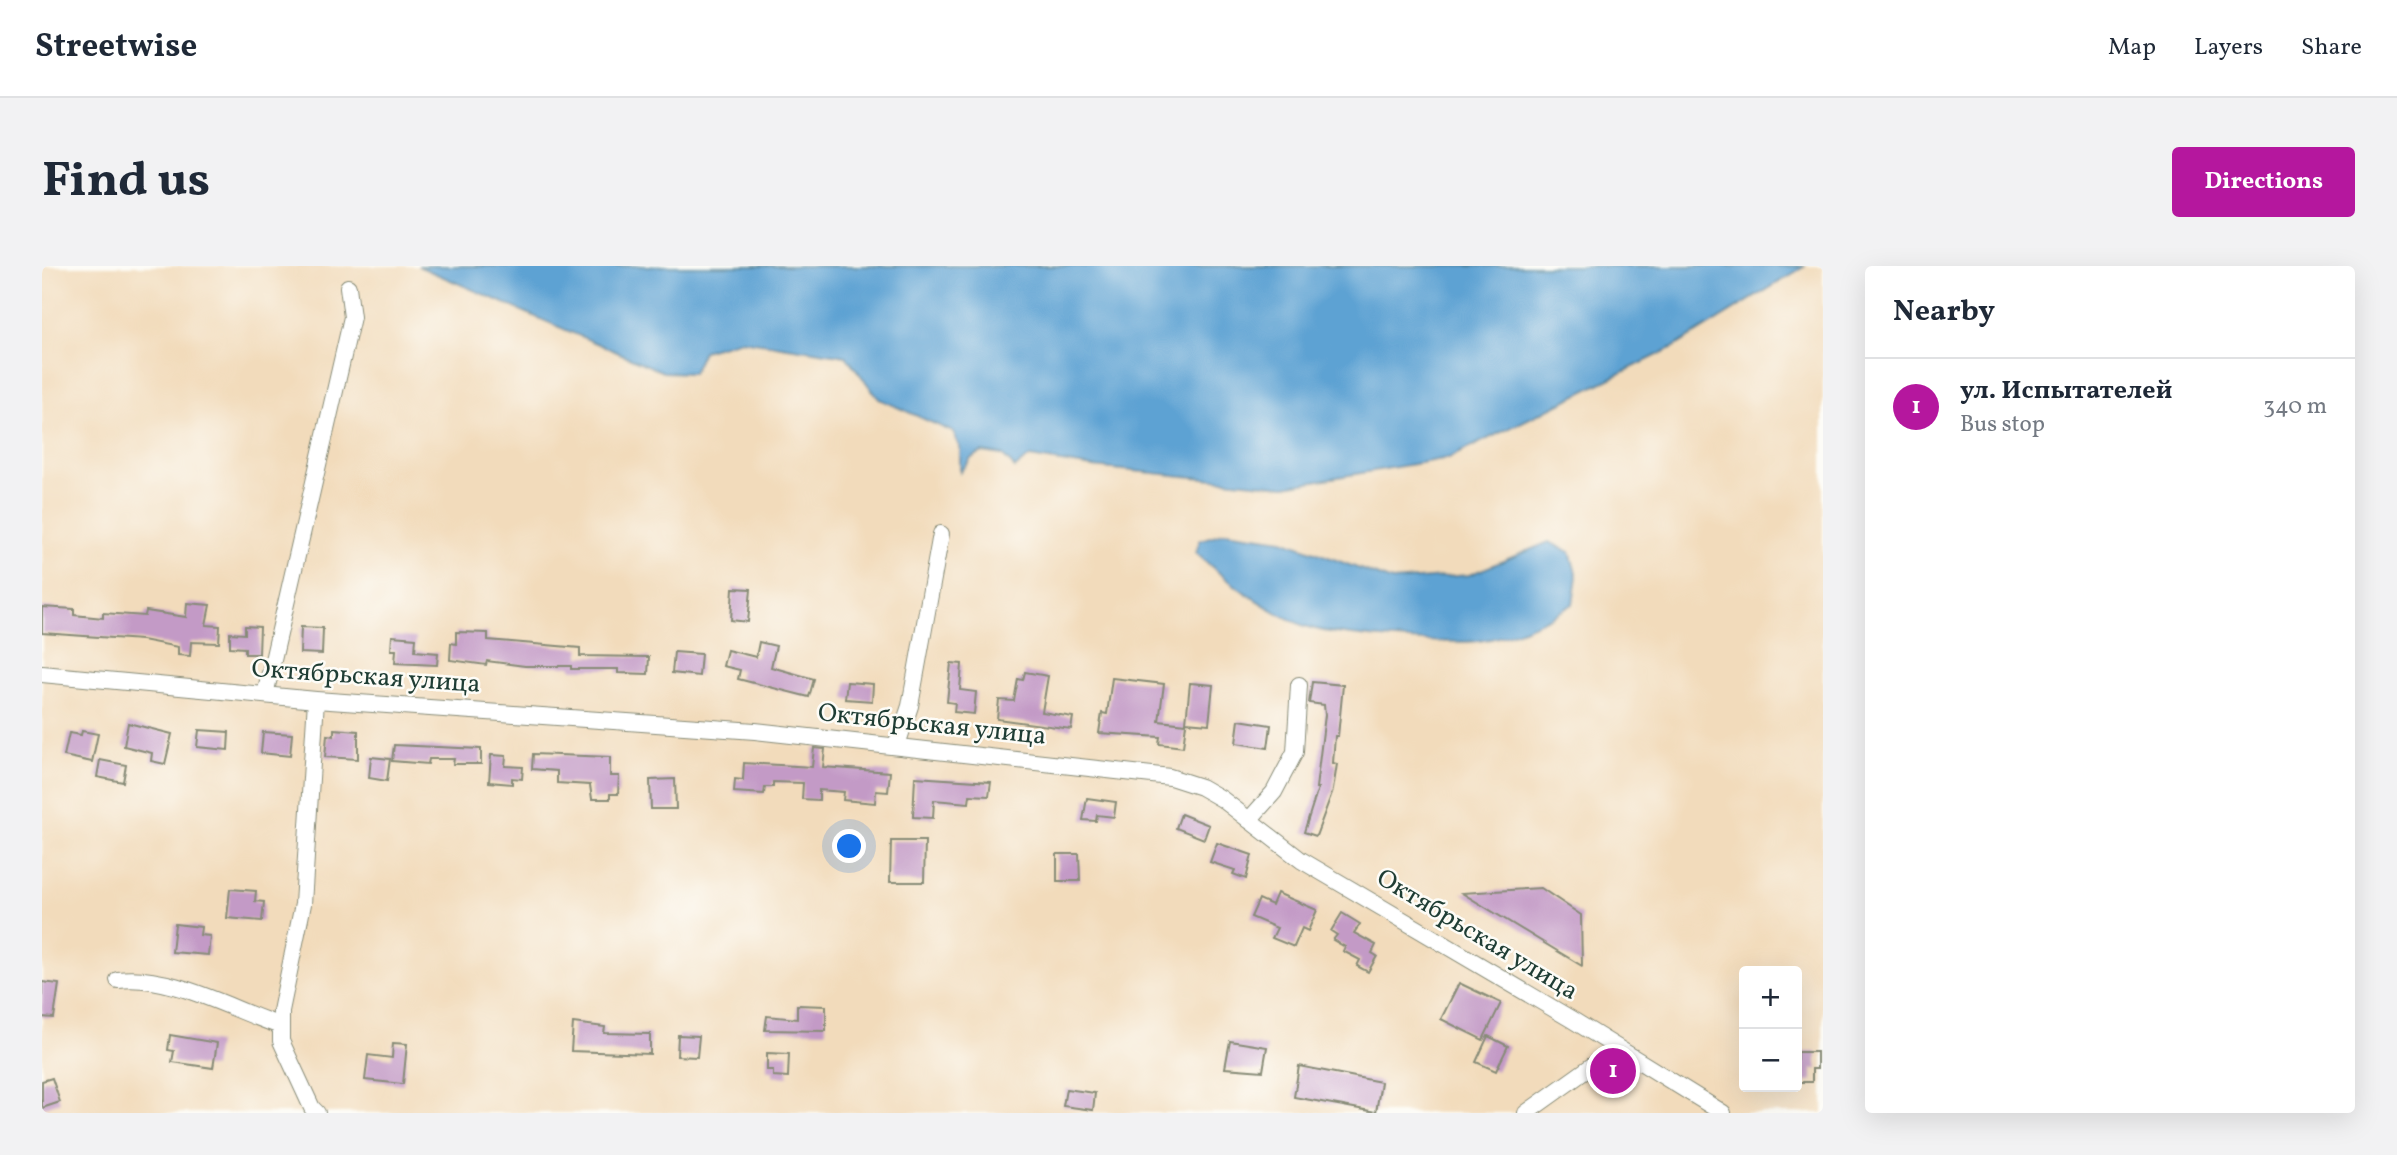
<!DOCTYPE html>
<html lang="en">
<head>
<meta charset="utf-8">
<style>
  body { margin:0; font-family:Vollkorn,serif; background:#f2f2f3; color:#1f2937 }
  .controls { position:absolute; right:21px; bottom:21px; display:grid; overflow:hidden; border-radius:7px; box-shadow:0 7px 28px #0002 }
  .controls button { width:63px; height:63px; display:grid; place-items:center; padding:0; border:0; border-bottom:2px solid #e0e1e3; background:#fff; color:#1f2937; font:35px sans-serif }
  .you { position:absolute; left:808px; top:581px; width:24px; height:24px; margin:-18px; border:5px solid #fff; border-radius:50%; background:#1a73e8; box-shadow:0 0 0 10px #1a73e833 }
  .badge { display:grid; place-items:center; width:46px; height:46px; border-radius:50%; background:#b5179e; color:#fff; font-size:23px; font-weight:700 }
  .pin { position:absolute; translate:-50% -50%; border:4px solid #fff; box-shadow:0 2px 7px #0006 }
  .list { margin:0; padding:0; list-style:none }
  h2 { display:flex; justify-content:space-between; align-items:center; height:91px; margin:0; padding:0 28px; font-size:30px }
  h2 small { font-size:23px; font-weight:400; color:#747a83 }
  .list li { display:grid; grid-template-columns:46px 1fr auto; gap:21px; align-items:center; box-sizing:border-box; height:98px; padding:0 28px; border-top:2px solid #e0e1e3 }
  .list b { display:block; font-size:26px; white-space:nowrap }
  .list p { margin:0; font-size:23px; white-space:nowrap; color:#747a83 }
  .list em { font-size:23px; font-style:normal; color:#747a83 }
  .map { position:relative; flex:none; width:1781px; height:847px; overflow:hidden; border-radius:7px }
  header { display:flex; align-items:center; gap:42px; box-sizing:border-box; height:98px; padding:0 35px; background:#fff; border-bottom:2px solid #e0e1e3 }
  header strong { font-size:33px }
  nav { display:flex; gap:38px; margin-inline-start:auto; font-size:24px }
  .intro { display:flex; align-items:center; justify-content:space-between; box-sizing:border-box; height:168px; padding:0 42px }
  h1 { margin:0; font-size:49px }
  .button { padding:18px 32px; border-radius:7px; background:#b5179e; color:#fff; font-size:24px; font-weight:700 }
  main { display:flex; gap:42px; padding:0 42px }
  aside { flex:1; background:#fff; border-radius:7px; box-shadow:0 7px 28px #0002 }
  .map>svg:first-child { display:block }
  .water { fill:#5da2d3; stroke:#3e7084; stroke-width:2 }
  .building { fill:#c39ac6 }
  .lines { fill:none; stroke-linecap:round; stroke-linejoin:round }
  .minor-casing { stroke:#888c78; stroke-width:18 }
  .minor { stroke:#fff; stroke-width:16 }
  .labels { text-anchor:middle; dominant-baseline:central; stroke-width:5; stroke-linejoin:round; paint-order:stroke }
  .street-label { font-size:26px; fill:#1f3d34; stroke:#fdfcf7 }
</style>
</head>
<body>
<header>
<strong>Streetwise</strong>
<nav><a>Map</a><a>Layers</a><a>Share</a></nav>
</header>
<div class="intro"><h1>Find us</h1><a class="button">Directions</a></div>
<main>
<div class="map">
<svg width="1781" height="847" viewBox="0 0 1781 847">
  <rect width="100%" height="100%" fill="#fdfcf7"/>
  <filter id="ink" filterUnits="userSpaceOnUse"><feTurbulence type="fractalNoise" baseFrequency=".0143" numOctaves="2"/><feDisplacementMap in="SourceGraphic" scale="14" xChannelSelector="R" yChannelSelector="G"/><feConvolveMatrix kernelMatrix="1 2 1 2 8 2 1 2 1" color-interpolation-filters="sRGB"/></filter>
  <filter id="wash" filterUnits="userSpaceOnUse"><feTurbulence type="fractalNoise" baseFrequency=".00686" numOctaves="4" result="noise"/><feDisplacementMap in="SourceGraphic" scale="28" xChannelSelector="R" yChannelSelector="G"/><feGaussianBlur stdDeviation="1.57" result="paint"/><feColorMatrix in="noise" values="0 0 0 0 0 0 0 0 0 0 0 0 0 0 0 0 0 1.4 0 .05"/><feComposite in="paint" operator="in"/></filter>
  <g filter="url(#wash)">
    <rect width="100%" height="100%" fill="#f2dbbb"/>
    <g class="water">
      <polygon points="376,0 1763,0 1632,81 1407,192 1243,220 1050,201 988,191 973,202 960,189 940,186 929,192 918,206 918,182 911,166 837,133 804,90 699,74 661,85 651,107 621,106"/>
      <path d="M1184,266L1241,274L1350,315L1427,309L1507,276L1528,286L1535,310L1531,338C1506,354 1466,372 1436,375C1403,378 1289,371 1260,359C1221,342 1186,316 1154,287L1158,274Z"/>
    </g>
    <g id="blocks">
      <g class="building">
        <polygon points="691,322 709,323 706,356 689,354"/>
        <polygon points="145,337 168,339 164,359 178,360 177,377 149,376 148,390 136,389 136,381 100,374 0,367 0,341 32,343 32,349 61,352 61,347 103,350 104,345 144,351"/>
        <polygon points="203,360 218,361 217,388 203,388 203,382 188,381 188,367 203,368"/>
        <polygon points="259,361 281,362 280,388 258,387"/>
        <polygon points="414,366 446,367 446,374 538,382 538,390 607,391 606,408 576,407 576,403 529,403 529,400 483,400 445,395 444,399 408,394 409,377 414,378"/>
        <polygon points="350,370 374,372 373,385 396,387 395,399 353,397 354,384 349,384"/>
        <polygon points="717,376 734,380 729,401 772,413 767,431 696,413 698,404 681,400 685,384 714,391"/>
        <polygon points="632,386 659,388 657,410 630,407"/>
        <polygon points="909,397 920,398 918,424 934,426 932,448 912,446 913,437 905,436"/>
        <polygon points="983,406 1006,410 1000,446 1031,451 1029,463 955,453 957,434 972,435 976,413 981,414"/>
        <polygon points="1070,412 1122,418 1117,455 1144,458 1141,481 1117,478 1118,471 1057,467 1060,447 1065,448"/>
        <polygon points="805,416 831,418 830,435 803,433"/>
        <polygon points="1270,416 1301,419 1296,470 1293,470 1291,497 1295,498 1291,524 1274,570 1262,566 1276,522 1274,522 1283,449 1282,439 1267,437"/>
        <polygon points="1148,417 1171,419 1167,458 1144,456"/>
        <polygon points="1197,454 1229,459 1226,482 1194,477"/>
        <polygon points="86,457 130,468 123,498 109,495 110,487 82,480"/>
        <polygon points="292,463 316,465 316,493 283,491 285,469 292,470"/>
        <polygon points="157,464 187,466 186,484 155,481"/>
        <polygon points="40,465 56,468 50,496 22,490 27,467 39,469"/>
        <polygon points="221,466 250,468 248,490 219,487"/>
        <polygon points="352,479 439,483 439,498 411,498 412,493 387,493 386,498 350,495"/>
        <polygon points="772,482 783,483 781,501 848,506 846,526 834,525 833,537 801,534 802,526 777,524 777,534 760,533 761,517 731,516 731,521 723,521 722,528 692,526 693,513 701,514 702,497 770,501"/>
        <polygon points="491,488 568,491 568,510 577,510 576,528 568,528 568,533 550,533 548,519 515,517 515,505 490,503"/>
        <polygon points="449,489 464,490 463,500 481,501 480,513 470,512 470,518 447,516"/>
        <polygon points="329,491 348,493 345,515 327,512"/>
        <polygon points="58,494 84,499 81,516 55,511"/>
        <polygon points="873,511 949,516 947,530 928,529 927,537 892,534 891,552 871,551"/>
        <polygon points="633,513 634,543 609,543 608,514"/>
        <polygon points="1045,532 1074,536 1072,551 1055,549 1054,555 1041,554"/>
        <polygon points="1139,548 1167,559 1162,573 1134,562"/>
        <polygon points="849,575 883,575 882,616 848,616"/>
        <polygon points="1175,577 1210,589 1204,613 1191,608 1193,604 1168,596"/>
        <polygon points="1015,588 1037,588 1038,615 1015,615"/>
        <polygon points="1499,622 1539,649 1540,700 1420,627"/>
        <polygon points="188,623 214,625 213,635 222,636 220,655 185,652"/>
        <polygon points="1235,627 1275,644 1266,665 1260,662 1252,681 1230,672 1235,662 1209,651 1217,633 1230,639"/>
        <polygon points="1300,647 1318,658 1312,667 1334,679 1330,687 1335,690 1326,706 1315,700 1318,694 1301,685 1303,681 1291,674 1295,669 1289,665"/>
        <polygon points="133,658 159,661 158,669 168,670 166,689 130,686"/>
        <polygon points="0,716 17,718 12,752 0,751"/>
        <polygon points="1417,717 1459,737 1441,774 1399,753"/>
        <polygon points="755,739 784,740 784,765 723,764 725,750 755,753"/>
        <polygon points="531,757 563,761 562,767 608,768 608,788 529,785"/>
        <polygon points="128,769 175,777 171,802 130,796 132,785 126,784"/>
        <polygon points="636,769 657,770 655,791 635,790"/>
        <polygon points="1446,770 1466,780 1454,805 1434,796"/>
        <polygon points="1188,775 1225,781 1221,805 1183,802"/>
        <polygon points="351,777 365,778 361,818 323,814 326,789 350,792"/>
        <polygon points="1755,786 1775,786 1775,803 1770,803 1770,816 1755,816"/>
        <polygon points="725,787 747,788 746,811 731,810 731,804 725,804"/>
        <polygon points="1257,800 1339,816 1334,846 1252,831"/>
        <polygon points="10,812 18,836 0,842 0,815"/>
        <polygon points="1024,823 1053,827 1051,844 1021,840"/>
      </g>
    </g>
  </g>
  <g filter="url(#ink)">
    <use href="#blocks" fill-opacity="0" stroke="#888c78" stroke-width="2"/>
    <g class="lines">
      <defs>
        <g id="minor">
          <polyline points="0,408 274,434 713,465 1128,511 1159,521 1180,533 1259,594 1529,753 1681,847"/>
          <polyline points="223,429 310,51 306,21"/>
          <polyline points="274,434 261,638 239,745 239,775 270,842 275,847"/>
          <polyline points="855,479 868,440 899,268"/>
          <polyline points="1207,554 1232,526 1253,486 1257,419"/>
          <path d="M76,714C127,707 190,744 239,760"/>
          <polyline points="1484,847 1575,782"/>
        </g>
      </defs>
      <use href="#minor" class="minor-casing"/>
      <use href="#minor" class="minor"/>
    </g>
  </g>
  <g class="labels">
    <g class="street-label">
      <text transform="translate(324 411) rotate(4)">Октябрьская улица</text>
      <text transform="translate(890 459) rotate(6)">Октябрьская улица</text>
      <text transform="translate(1435 669) rotate(31)">Октябрьская улица</text>
    </g>
  </g>
</svg>
<div class="controls">
<button>+</button>
<button>−</button>
</div>
<div class="you"></div>
<div class="pin badge" style="left:1571px;top:805px">1</div>
</div>
<aside>
<h2>Nearby<small></small></h2>
<ul class="list">
<li><span class="badge">1</span><div><b>ул. Испытателей</b><p>Bus stop</p></div><em>340 m</em></li>
</ul>
</aside>
</main>
</body>
</html>
